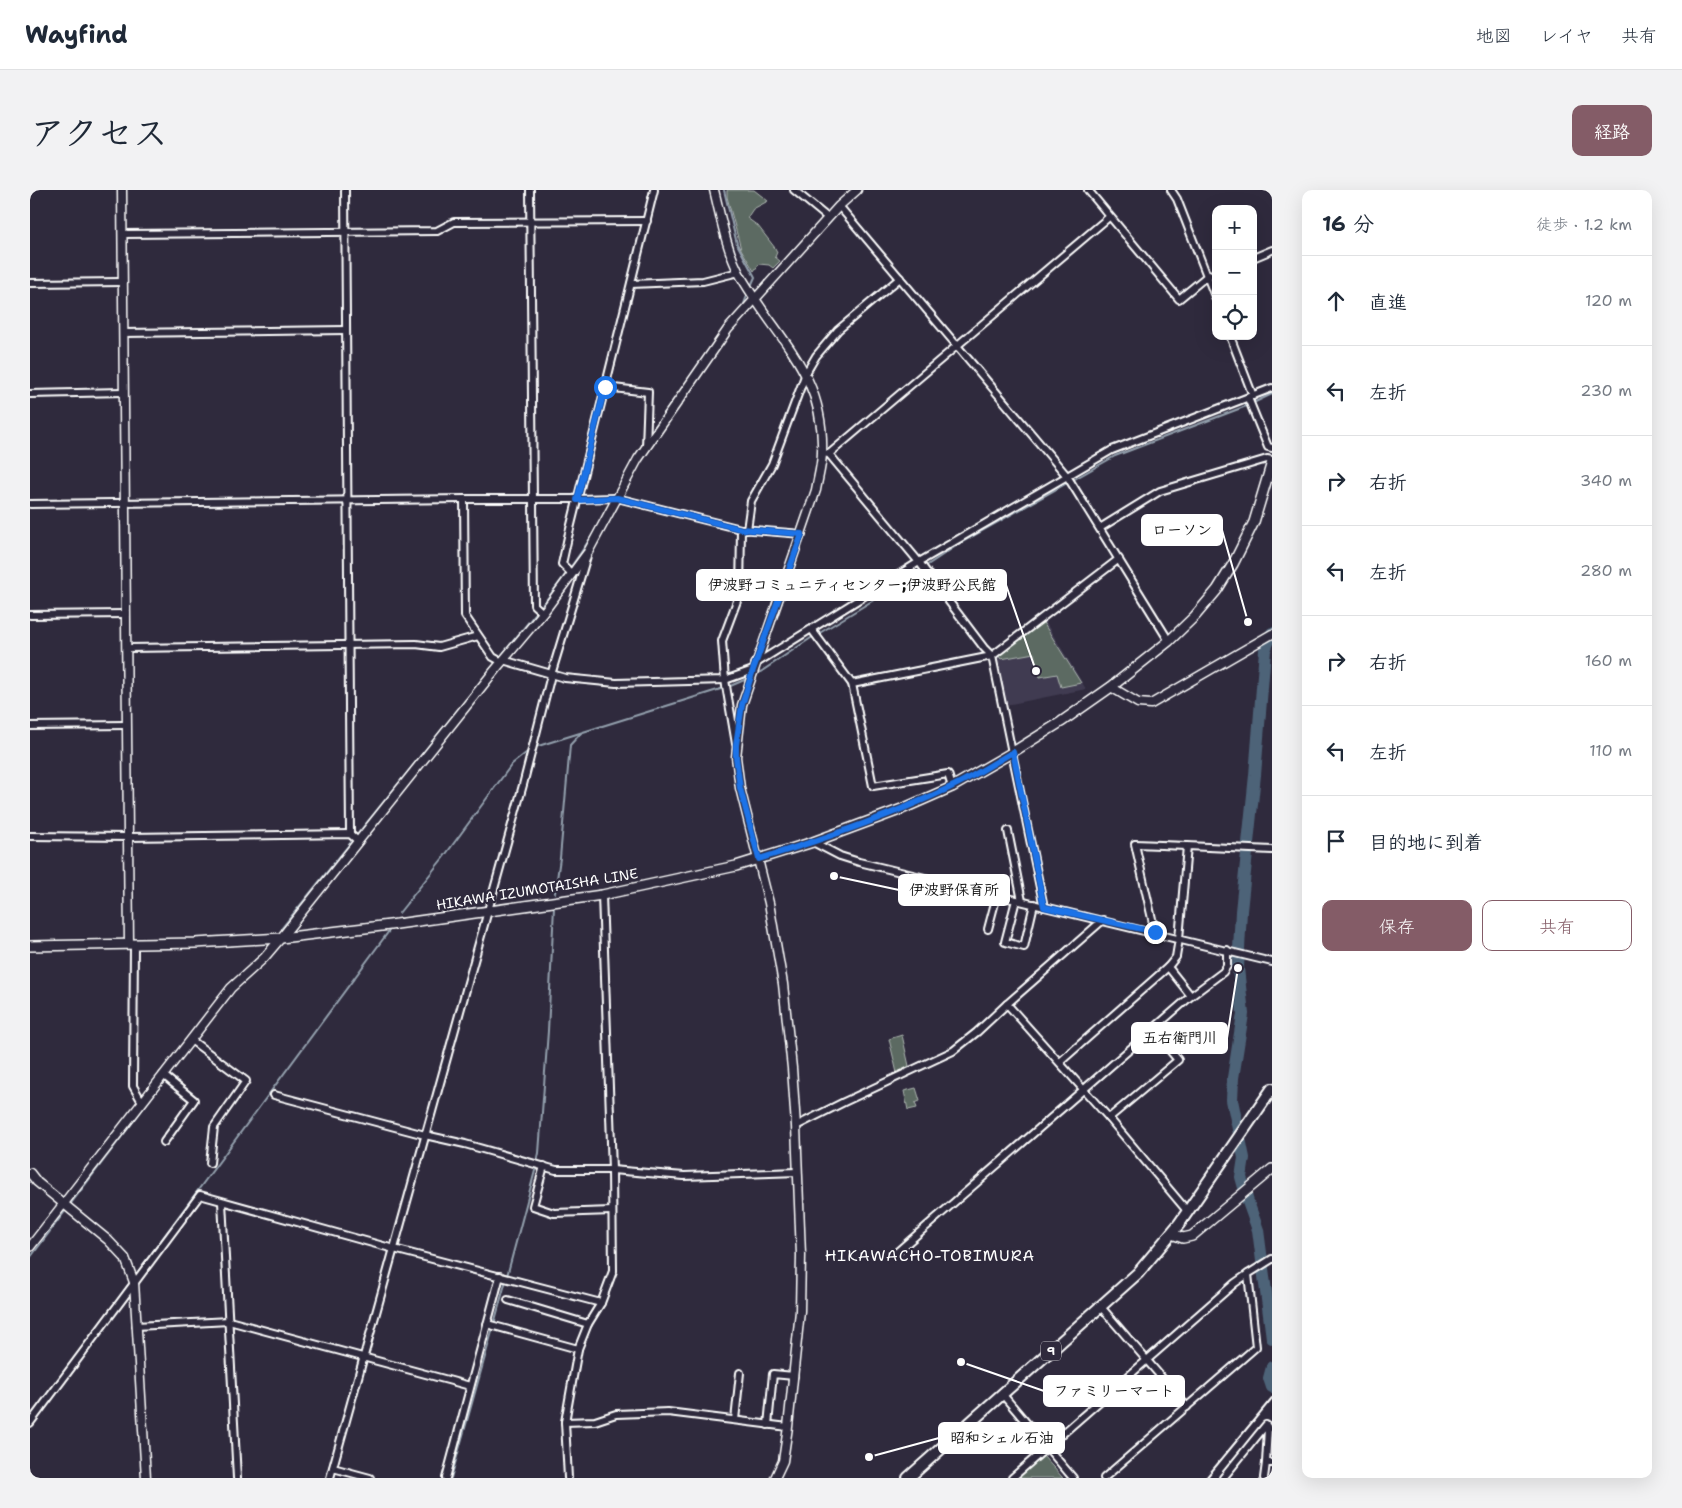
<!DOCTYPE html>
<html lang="ja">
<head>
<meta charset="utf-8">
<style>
  body { margin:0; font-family:"Shantell Sans","Klee One",sans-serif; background:#f2f2f3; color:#1f2937 }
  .controls { position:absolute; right:15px; top:15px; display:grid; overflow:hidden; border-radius:10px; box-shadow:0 5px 20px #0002 }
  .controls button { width:45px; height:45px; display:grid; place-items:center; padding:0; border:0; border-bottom:1px solid #e0e1e3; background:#fff; color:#1f2937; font:25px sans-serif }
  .stop { position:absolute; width:15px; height:15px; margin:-11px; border:4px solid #1a73e8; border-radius:50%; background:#fff }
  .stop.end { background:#1a73e8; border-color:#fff; box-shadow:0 1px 5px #0008 }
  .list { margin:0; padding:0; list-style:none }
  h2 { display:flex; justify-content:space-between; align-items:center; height:65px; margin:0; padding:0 20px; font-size:21px }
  h2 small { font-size:16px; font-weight:400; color:#747a83 }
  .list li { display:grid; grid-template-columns:32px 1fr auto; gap:15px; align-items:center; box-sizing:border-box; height:90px; padding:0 20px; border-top:1px solid #e0e1e3 }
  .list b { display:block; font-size:19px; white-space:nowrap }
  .list em { font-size:16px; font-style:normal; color:#747a83 }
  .actions { display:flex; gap:10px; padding:15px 20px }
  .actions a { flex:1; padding:11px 0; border:1px solid #845c67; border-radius:10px; text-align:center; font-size:18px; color:#845c67 }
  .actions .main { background:#845c67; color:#fff }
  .icon { flex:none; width:28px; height:28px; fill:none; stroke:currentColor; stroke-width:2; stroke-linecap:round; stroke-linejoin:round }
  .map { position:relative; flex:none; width:1242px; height:1288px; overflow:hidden; border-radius:10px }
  header { display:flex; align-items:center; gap:30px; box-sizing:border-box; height:70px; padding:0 25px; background:#fff; border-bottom:1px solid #e0e1e3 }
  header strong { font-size:24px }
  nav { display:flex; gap:28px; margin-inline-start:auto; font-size:18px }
  .intro { display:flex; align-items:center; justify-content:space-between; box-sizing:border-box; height:120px; padding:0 30px }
  h1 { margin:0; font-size:35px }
  .button { padding:12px 22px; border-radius:10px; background:#845c67; color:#fff; font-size:18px; font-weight:700 }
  main { display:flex; gap:30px; padding:0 30px }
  aside { flex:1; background:#fff; border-radius:10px; box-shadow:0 5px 20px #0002 }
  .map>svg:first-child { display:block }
  .built { fill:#403b51 }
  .green { fill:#5b6b62; stroke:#adb5b0 }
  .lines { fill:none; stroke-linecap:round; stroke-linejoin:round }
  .stream { stroke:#94a1ae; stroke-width:2 }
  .river { stroke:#4d6378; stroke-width:12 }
  .minor-casing { stroke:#fff; stroke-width:10 }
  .tertiary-casing { stroke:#fff; stroke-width:11 }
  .secondary-casing { stroke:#fff; stroke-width:12 }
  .trunk-casing { stroke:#fff; stroke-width:14 }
  .minor { stroke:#2f2a3d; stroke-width:6 }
  .tertiary { stroke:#2f2a3d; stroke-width:8 }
  .secondary { stroke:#2f2a3d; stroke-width:9 }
  .trunk { stroke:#2f2a3d; stroke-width:10 }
  .rail { stroke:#fff; stroke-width:2 }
  .route { stroke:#1a73e8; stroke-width:6 }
  .labels { text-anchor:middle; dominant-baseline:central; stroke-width:4.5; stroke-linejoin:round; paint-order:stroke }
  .shield { fill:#2f2a3d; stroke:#c1bfc5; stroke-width:1 }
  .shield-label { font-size:12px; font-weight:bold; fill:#fff }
  .street-label { font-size:14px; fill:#fff; stroke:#2f2a3d }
  .quarter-label { font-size:16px; letter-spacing:1px; fill:#fff; stroke:#2f2a3d }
  .leader { fill:none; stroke:#fff; stroke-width:2 }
  .callout-dot { fill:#fff; stroke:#2f2a3d; stroke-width:2 }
  .callout { fill:#fff; stroke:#fff; stroke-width:2 }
  .callout-label { font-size:15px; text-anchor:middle; font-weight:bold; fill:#111 }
</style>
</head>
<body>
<header>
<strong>Wayfind</strong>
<nav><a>地図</a><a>レイヤ</a><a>共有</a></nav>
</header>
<div class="intro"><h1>アクセス</h1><a class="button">経路</a></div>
<main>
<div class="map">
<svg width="1242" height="1288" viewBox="0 0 1242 1288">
  <rect width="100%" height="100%" fill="#2f2a3d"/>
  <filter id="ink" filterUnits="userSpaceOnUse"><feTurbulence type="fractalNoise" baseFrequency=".02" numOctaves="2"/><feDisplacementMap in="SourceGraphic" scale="10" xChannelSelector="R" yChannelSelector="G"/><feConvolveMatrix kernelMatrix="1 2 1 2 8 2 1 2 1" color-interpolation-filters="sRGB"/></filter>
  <g filter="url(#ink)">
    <polygon class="built" points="1013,428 1056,499 976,515 973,499 970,496 963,465"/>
    <g class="green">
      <polygon points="697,0 724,0 738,11 723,19 717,28 728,36 745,58 747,62 745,67 750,71 743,78 739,75 729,74 724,81 711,59 697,7"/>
      <polygon points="1012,431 1051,493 1031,497 1027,484 1010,487 1004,463 971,469 967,464"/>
      <polygon points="872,845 879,876 867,883 859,849"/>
      <polygon points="886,898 890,911 885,913 887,918 878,920 874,901"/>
      <polygon points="1013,1266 1033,1288 988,1288"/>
    </g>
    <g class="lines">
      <g class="stream">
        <polyline points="694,0 707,54 725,87 721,96"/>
        <polyline points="712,119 718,103"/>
        <polyline points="618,246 686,150"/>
        <polyline points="608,263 614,252"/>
        <polyline points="1043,290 1085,266 1219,215 1242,204"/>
        <polyline points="788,444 860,400 929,354 1039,292"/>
        <path d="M470,467C506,423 542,380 571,331"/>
        <polyline points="726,485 784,446"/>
        <polyline points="698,497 719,488"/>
        <polyline points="505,557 694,498"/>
        <polyline points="525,703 530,668 540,555 551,543"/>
        <polyline points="369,723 413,668 482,574 501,559"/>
        <polyline points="252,738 467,471"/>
        <polyline points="507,972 509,963 518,841 524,717"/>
        <polyline points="39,1016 192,815"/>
        <polyline points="0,1068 36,1020"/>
        <polyline points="477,1086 506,977"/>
        <polyline points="104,1087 359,741"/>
        <polyline points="464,1134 476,1090"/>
        <polyline points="42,1172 101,1091"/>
        <polyline points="0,1227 6,1219"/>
        <polyline points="421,1288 463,1138"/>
      </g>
      <g class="river">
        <polyline points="1242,443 1235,460 1225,585 1211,721 1208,778 1213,824 1203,888 1202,910 1214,968 1211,987 1218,1012 1228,1040 1242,1148"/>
        <polyline points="1242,1177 1239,1188 1242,1197"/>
      </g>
      <defs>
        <g id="minor">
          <polyline points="315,0 320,644"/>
          <polyline points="500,0 504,415 513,423"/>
          <polyline points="764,0 798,28"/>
          <polyline points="1058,0 1149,109 1177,86 1186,83"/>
          <polyline points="1141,0 1147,9 1186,109"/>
          <polyline points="809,16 1037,286 1139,451"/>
          <polyline points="92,43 94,44 407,41 424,32 617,31"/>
          <polyline points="1223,68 1242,60"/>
          <polyline points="0,93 93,92"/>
          <polyline points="601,94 673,91 709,82"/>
          <polyline points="93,143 316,140"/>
          <polyline points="1200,146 1223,206"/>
          <polyline points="575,197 618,202 616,257"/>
          <polyline points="0,204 93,202"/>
          <polyline points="1218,208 1238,257 1242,258"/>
          <polyline points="792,263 799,264 889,372 954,458 962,466 1014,717"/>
          <polyline points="799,264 1079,27"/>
          <polyline points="434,309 435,426 463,467 472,472"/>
          <polyline points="0,314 434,309 547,309 587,308 711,339 772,344"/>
          <polyline points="1070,338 1130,301 1237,269 1242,270"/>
          <polyline points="717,340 721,311 742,274 776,183 786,166 808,140 870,88"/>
          <polyline points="541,383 532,374 538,347 624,0"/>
          <polyline points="0,425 96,424"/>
          <polyline points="782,440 822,494 843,596 918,584 922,597"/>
          <polyline points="97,458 386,454 409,457 448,446"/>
          <polyline points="473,470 535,488 586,493 695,490 723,480"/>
          <polyline points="725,474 889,372 1082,260 1242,198"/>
          <polyline points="822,494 962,466 1089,369"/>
          <polyline points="0,536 97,535"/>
          <polyline points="706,554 695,490 692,451 710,403 711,339"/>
          <polyline points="978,641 992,711"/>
          <polyline points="0,646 98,647 320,644 328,651"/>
          <polyline points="783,652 810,666 829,672 1242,772"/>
          <polyline points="986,710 975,752 994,757 1004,714"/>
          <polyline points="958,739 967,705"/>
          <polyline points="1125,742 1105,654 1157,656"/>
          <polyline points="104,754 103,896 112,912"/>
          <polyline points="1161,806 1193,782 1197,776 1197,760"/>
          <polyline points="977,814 1079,928 1148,870 1123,840"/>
          <polyline points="161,850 216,891 184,937 180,973"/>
          <polyline points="1030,872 1138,777 1146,767 1149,749 1157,656 1242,660"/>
          <polyline points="133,885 164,910 134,952"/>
          <polyline points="244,905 395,945 435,954 526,980 582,980 654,986 768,982"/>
          <polyline points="1079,928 1158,1022"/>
          <polyline points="766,936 814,912 923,861 947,842 977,814 1073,730"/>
          <polyline points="514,976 503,1016 524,1023 582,1021"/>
          <polyline points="192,1012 207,1288"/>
          <polyline points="867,1062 1161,806 1138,777"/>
          <polyline points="478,1110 558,1134"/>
          <polyline points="1071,1117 1157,1217"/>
          <polyline points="457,1134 548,1159"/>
          <polyline points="106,1136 199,1131 440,1196"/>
          <polyline points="973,1205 1043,1288"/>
          <polyline points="705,1230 710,1183"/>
          <polyline points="535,1232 565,1231 586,1224 638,1222 758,1237"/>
          <polyline points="0,1233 170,1005 364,1059 571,1113"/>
          <polyline points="738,1235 743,1184 764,1186"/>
          <polyline points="303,1278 340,1288"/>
          <polyline points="300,1288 493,595 521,485 557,366"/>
          <polyline points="416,1288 470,1086"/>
          <polyline points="538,1288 535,1232 548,1159 558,1134 571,1113 583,1081 582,980 572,705"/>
          <polyline points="982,1288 1205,1093 1218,1084"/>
          <polyline points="1074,1288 1226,1157 1218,1084 1242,1069"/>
          <polyline points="1193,1288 1236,1235 1238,1238 1236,1273"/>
          <polyline points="1234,1288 1236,1273 1242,1273"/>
        </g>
        <g id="tertiary">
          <polyline points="92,0 99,754"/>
          <path d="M684,0C691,28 696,58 709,83C744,147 795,181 792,262C792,275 788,288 786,300L712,515L706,567L710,598L739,713L753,794L762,878L766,936L771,1065L770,1121L758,1237L753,1271L745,1288"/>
          <polyline points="1081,497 1108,513 1121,514 1242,444"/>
          <polyline points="0,983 7,992 78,1050 95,1068 104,1092 116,1288"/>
          <polyline points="0,1057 201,798 234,768 251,748 465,480 513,423 558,362 608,269 698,139 809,16 827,0"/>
        </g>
        <g id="secondary">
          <polyline points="0,756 165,753 251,748 360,735 572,705 706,676 783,652 872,619 922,597 983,562 1031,532 1081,497 1139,451 1165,426 1187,400 1203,374 1224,332 1242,272"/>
          <polyline points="1142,1044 1153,1048 1162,1046 1242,979"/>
        </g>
        <polyline id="trunk" points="878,1288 1108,1083 1149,1034 1242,899"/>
      </defs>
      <use href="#minor" class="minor-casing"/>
      <use href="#tertiary" class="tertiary-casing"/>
      <use href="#secondary" class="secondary-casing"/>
      <use href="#trunk" class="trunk-casing"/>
      <use href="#minor" class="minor"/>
      <use href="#tertiary" class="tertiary"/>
      <use href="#secondary" class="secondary"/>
      <use href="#trunk" class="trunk"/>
      <polyline class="rail" points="1176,1288 1242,1208"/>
    </g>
  </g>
  <g class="lines" filter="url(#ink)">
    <path class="route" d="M575,197L547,310L587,308L711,339L772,344L723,480L712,515L706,555V567L710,598L729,669C794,649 858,627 919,598C941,588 962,574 983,562L1014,717L1125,742"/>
  </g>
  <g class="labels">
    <rect class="shield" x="1011" y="1151.5" width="20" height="19" rx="4"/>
    <g class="shield-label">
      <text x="1021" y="1161">9</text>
    </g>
    <g class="street-label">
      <text transform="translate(507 699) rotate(-9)">HIKAWA IZUMOTAISHA LINE</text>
    </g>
    <g class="quarter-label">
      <text x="900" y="1065">HIKAWACHO-TOBIMURA</text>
    </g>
  </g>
  <path class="leader" d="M1218 432L1192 340M1006 481L976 395M804 686L869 700M1208 778L1197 848M931 1172L1014 1201M839 1267L909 1248"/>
  <g class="callout-dot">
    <circle cx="1218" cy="432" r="5"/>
    <circle cx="1006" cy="481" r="5"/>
    <circle cx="804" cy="686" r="5"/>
    <circle cx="1208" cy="778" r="5"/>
    <circle cx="931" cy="1172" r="5"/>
    <circle cx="839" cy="1267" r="5"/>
  </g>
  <g class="callout">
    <rect x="1112" y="325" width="80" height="30" rx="5"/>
    <rect x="667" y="380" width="309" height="30" rx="5"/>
    <rect x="869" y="685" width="110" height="30" rx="5"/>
    <rect x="1102" y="833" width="95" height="30" rx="5"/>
    <rect x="1014" y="1186" width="140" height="30" rx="5"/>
    <rect x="909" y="1233" width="125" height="30" rx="5"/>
  </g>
  <g class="callout-label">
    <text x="1152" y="345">ローソン</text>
    <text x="822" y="400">伊波野コミュニティセンター;伊波野公民館</text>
    <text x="924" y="705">伊波野保育所</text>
    <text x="1150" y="853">五右衛門川</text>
    <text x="1084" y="1206">ファミリーマート</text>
    <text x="972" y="1253">昭和シェル石油</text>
  </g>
</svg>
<div class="controls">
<button>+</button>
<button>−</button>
<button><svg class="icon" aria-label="locate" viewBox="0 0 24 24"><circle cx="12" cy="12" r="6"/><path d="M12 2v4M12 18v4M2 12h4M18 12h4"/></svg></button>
</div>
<div class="stop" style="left:575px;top:197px"></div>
<div class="stop end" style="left:1125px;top:742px"></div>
</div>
<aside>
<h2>16 分<small>徒歩 · 1.2 km</small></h2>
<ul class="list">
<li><svg class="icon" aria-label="ahead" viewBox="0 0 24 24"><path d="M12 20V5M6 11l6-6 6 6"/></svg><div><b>直進</b></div><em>120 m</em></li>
<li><svg class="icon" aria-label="left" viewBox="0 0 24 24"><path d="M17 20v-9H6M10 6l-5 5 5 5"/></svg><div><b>左折</b></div><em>230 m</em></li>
<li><svg class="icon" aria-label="right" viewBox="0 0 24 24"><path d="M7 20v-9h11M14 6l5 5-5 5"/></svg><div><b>右折</b></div><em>340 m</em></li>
<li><svg class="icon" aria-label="left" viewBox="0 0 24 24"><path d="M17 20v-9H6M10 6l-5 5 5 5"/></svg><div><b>左折</b></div><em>280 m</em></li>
<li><svg class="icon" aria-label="right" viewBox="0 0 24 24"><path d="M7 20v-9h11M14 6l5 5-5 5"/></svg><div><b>右折</b></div><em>160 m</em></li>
<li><svg class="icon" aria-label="left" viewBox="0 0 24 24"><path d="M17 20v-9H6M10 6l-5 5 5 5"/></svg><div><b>左折</b></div><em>110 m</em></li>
<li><svg class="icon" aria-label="arrive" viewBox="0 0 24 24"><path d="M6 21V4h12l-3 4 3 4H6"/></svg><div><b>目的地に到着</b></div></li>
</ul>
<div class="actions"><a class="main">保存</a><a>共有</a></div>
</aside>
</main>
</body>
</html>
